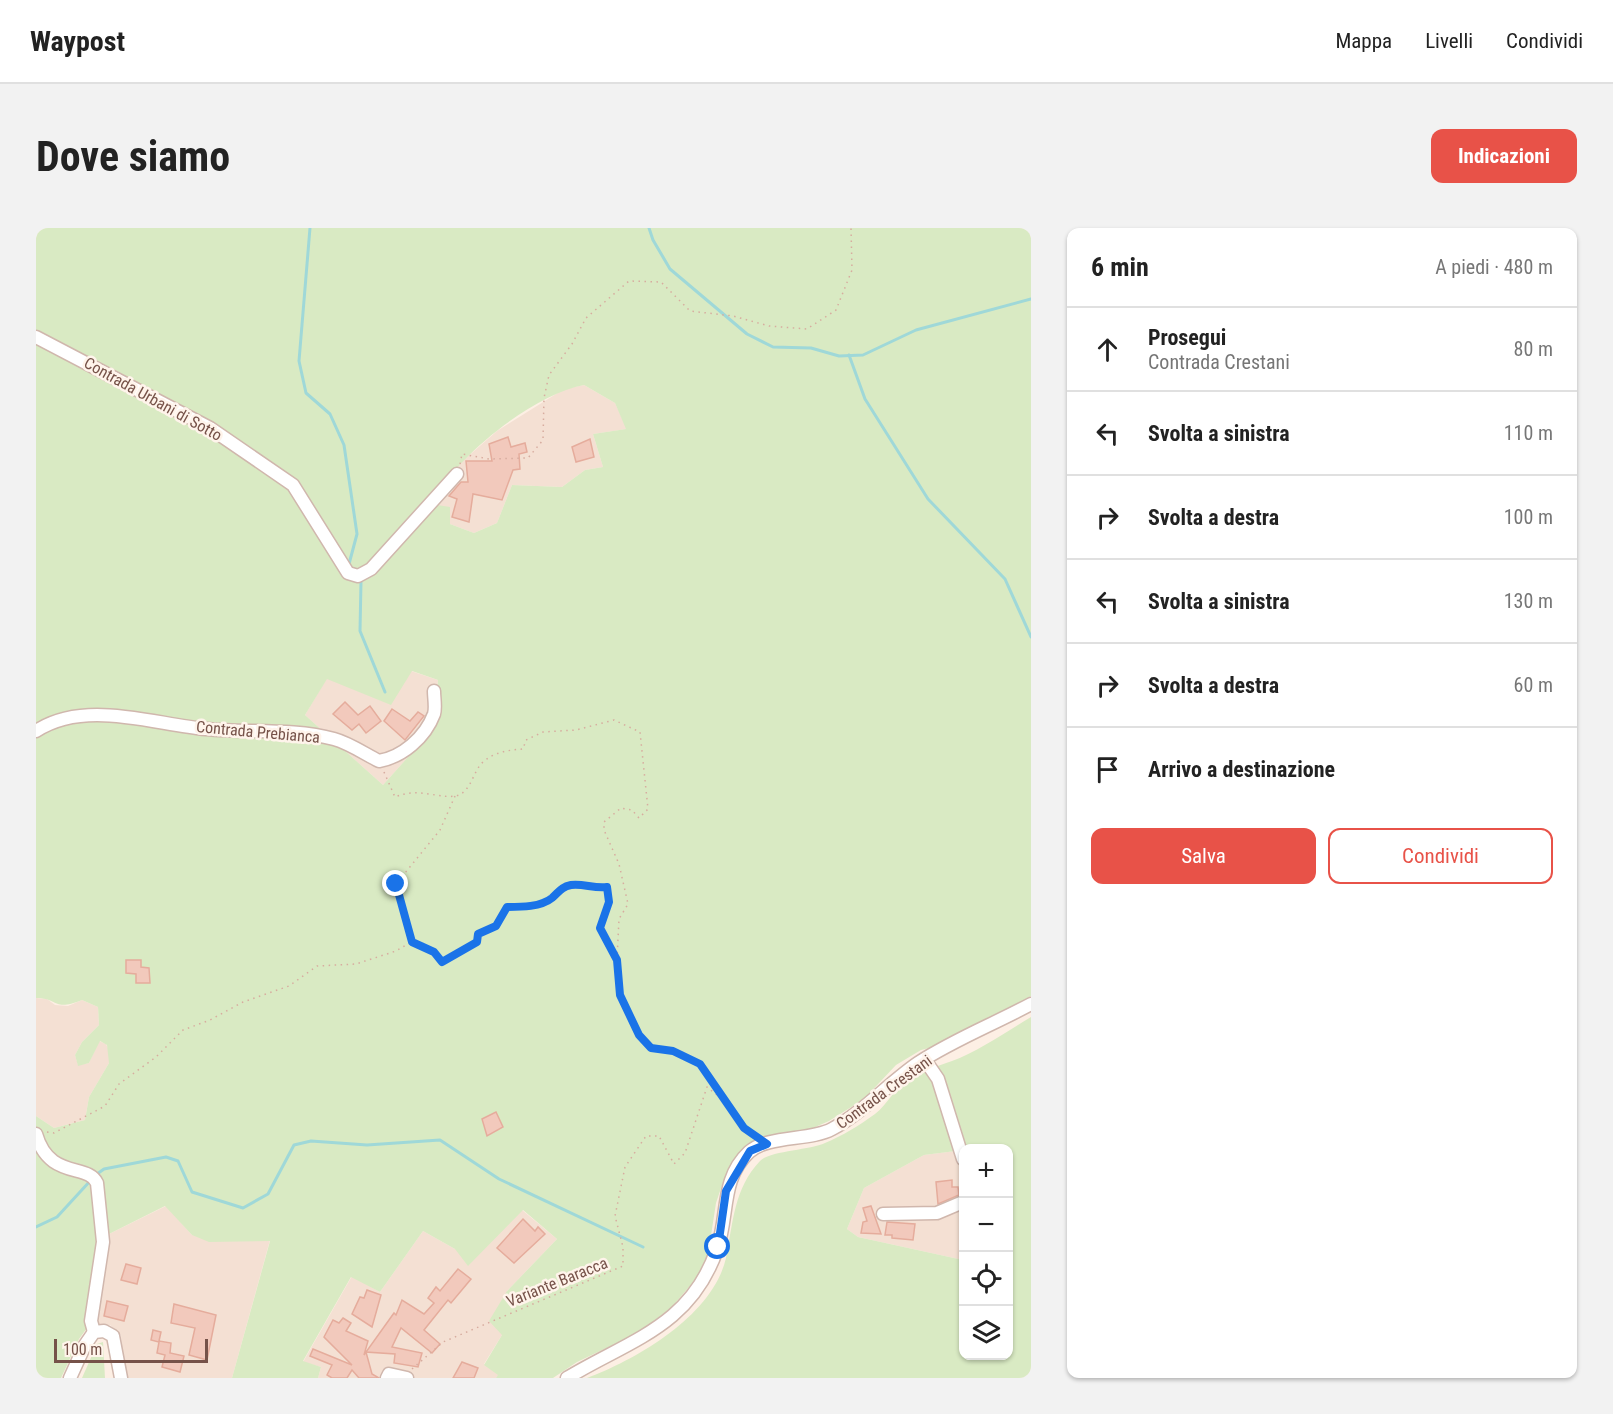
<!DOCTYPE html>
<html lang="it">
<head>
<meta charset="utf-8">
<style>
  body { margin:0; font-family:"Roboto Condensed",sans-serif; background:#f2f2f2; color:#222 }
  .controls { position:absolute; right:18px; bottom:18px; display:grid; overflow:hidden; border-radius:12px; box-shadow:0 2px 4px #0004 }
  .controls button { width:54px; height:54px; display:grid; place-items:center; padding:0; border:0; border-bottom:2px solid #e0e0e0; background:#fff; color:#222; font:30px sans-serif }
  .scale { position:absolute; left:18px; bottom:15px; width:154px; box-sizing:border-box; padding-left:6px; border:3px solid #765249; border-top:0; font-size:16px; line-height:21px; white-space:nowrap; color:#765249; -webkit-text-stroke:4px #fff4eb; paint-order:stroke }
  .stop { position:absolute; width:18px; height:18px; margin:-14px; border:4px solid #1a73e8; border-radius:50%; background:#fff }
  .stop.end { background:#1a73e8; border-color:#fff; box-shadow:0 2px 6px #0008 }
  .list { margin:0; padding:0; list-style:none }
  h2 { display:flex; justify-content:space-between; align-items:center; height:78px; margin:0; padding:0 24px; font-size:26px }
  h2 small { font-size:20px; font-weight:400; color:#767676 }
  .list li { display:grid; grid-template-columns:39px 1fr auto; gap:18px; align-items:center; box-sizing:border-box; height:84px; padding:0 24px; border-top:2px solid #e0e0e0 }
  .list b { display:block; font-size:22px; white-space:nowrap }
  .list p { margin:0; font-size:20px; white-space:nowrap; color:#767676 }
  .list em { font-size:20px; font-style:normal; color:#767676 }
  .actions { display:flex; gap:12px; padding:18px 24px }
  .actions a { flex:1; padding:14px 0; border:2px solid #e85248; border-radius:12px; text-align:center; font-size:21px; color:#e85248 }
  .actions .main { background:#e85248; color:#fff }
  .icon { flex:none; width:33px; height:33px; fill:none; stroke:currentColor; stroke-width:2; stroke-linecap:round; stroke-linejoin:round }
  .map { position:relative; flex:none; width:995px; height:1150px; overflow:hidden; border-radius:12px }
  header { display:flex; align-items:center; gap:36px; box-sizing:border-box; height:84px; padding:0 30px; background:#fff; border-bottom:2px solid #e0e0e0 }
  header strong { font-size:28px }
  nav { display:flex; gap:33px; margin-inline-start:auto; font-size:21px }
  .intro { display:flex; align-items:center; justify-content:space-between; box-sizing:border-box; height:144px; padding:0 36px }
  h1 { margin:0; font-size:42px }
  .button { padding:15px 27px; border-radius:12px; background:#e85248; color:#fff; font-size:21px; font-weight:700 }
  main { display:flex; gap:36px; padding:0 36px }
  aside { flex:1; background:#fff; border-radius:12px; box-shadow:0 2px 4px #0004 }
  .map>svg:first-child { display:block }
  .residential { fill:#f4e0d3 }
  .green { fill:#d9eac3; fill-rule:evenodd }
  .lines { fill:none; stroke-linecap:round; stroke-linejoin:round }
  .stream { stroke:#9fd8d8; stroke-width:3 }
  .building { fill:#f2c9bc; stroke:#e5ac9c; stroke-width:1.5 }
  .minor-casing { stroke:#d0b7ad; stroke-width:15 }
  .path { stroke:#d7ac9f; stroke-width:1.5; stroke-dasharray:1.5 4.5; stroke-linecap:butt }
  .minor { stroke:#fff; stroke-width:12 }
  .route { stroke:#1a73e8; stroke-width:8 }
  .labels { text-anchor:middle; dominant-baseline:central; stroke-width:5; stroke-linejoin:round; paint-order:stroke }
  .street-label { font-size:16px; fill:#765249; stroke:#fff4eb }
</style>
</head>
<body>
<header>
<strong>Waypost</strong>
<nav><a>Mappa</a><a>Livelli</a><a>Condividi</a></nav>
</header>
<div class="intro"><h1>Dove siamo</h1><a class="button">Indicazioni</a></div>
<main>
<div class="map">
<svg width="995" height="1150" viewBox="0 0 995 1150">
  <rect width="100%" height="100%" fill="#fdefe4"/>
  <g class="residential">
    <polygon points="548,157 579,175 591,201 557,206 567,239 549,242 526,259 476,257 461,295 438,305 414,296 395,276 422,237 461,203 528,161"/>
    <polygon points="375,443 402,452 398,500 347,557 269,487 291,450 354,476"/>
    <polygon points="0,770 11,771 19,777 32,778 46,772 62,779 63,797 46,814 39,827 42,837 53,835 63,813 70,816 73,822 73,835 53,869 49,892 18,900 0,888"/>
    <polygon points="920,923 927,944 927,1032 822,1009 811,1001 828,960 888,927"/>
    <polygon points="130,978 156,1007 234,1012 196,1150 88,1150 85,1107 74,1097 57,1097 69,1008"/>
    <polygon points="486,982 521,1011 471,1063 466,1107 448,1136 463,1147 460,1150 282,1150 285,1139 267,1134 316,1048 344,1064 387,1003 419,1021"/>
  </g>
  <g class="green">
    <path d="M0,0H995V768L909,816L885,822L860,837L828,871L793,893L777,900L721,912L709,921L687,954L680,975L672,1027L665,1045L635,1080L602,1105L541,1134L517,1150H460L462,1147L448,1137L466,1107L453,1093L471,1063L521,1011L487,982L432,1038L419,1021L387,1003L344,1064L315,1049L267,1133L285,1139L282,1150H196L234,1013L173,1014L156,1007L129,978L69,1008L51,1100L43,1111L25,1150H0V888L18,900L49,892L53,869L73,835L71,817L64,813L53,835L42,838L39,827L46,814L63,797L62,779L46,772C17,784 23,770 0,770ZM548,157L579,175L590,201L557,206L567,239L549,242L526,259L476,257L461,295L438,305L414,296V279L395,276C419,229 496,167 548,157ZM376,443L402,452L398,500L347,557L269,487L291,451L355,477Z"/>
    <path d="M995,789V1150H551C602,1131 677,1087 690,1030C697,995 698,960 724,933C733,923 774,922 789,915C806,908 824,897 839,886C852,876 860,858 874,850C888,841 900,839 916,833C943,823 970,804 995,789ZM927,920H972V1128H927V1032L822,1009L811,1001L828,960L888,927L920,923L927,944Z"/>
    <polygon points="67,1114 69,1150 46,1150 61,1116"/>
  </g>
  <g class="lines">
    <g class="stream">
      <polyline points="274,0 263,133 270,165 294,186 308,217 321,306 313,336"/>
      <polyline points="613,0 617,12 634,41 711,106 737,119 775,120 803,128 827,127 880,102 995,71"/>
      <polyline points="813,127 829,171 892,271 969,351 995,409"/>
      <polyline points="325,353 324,403 349,464"/>
      <polyline points="61,946 68,941 130,929 142,933 156,964 207,980 232,966 258,917 275,913 331,917 404,912 463,951 607,1019"/>
      <polyline points="0,999 21,989 55,952"/>
    </g>
  </g>
  <g class="building">
    <polygon points="472,209 475,219 489,215 491,224 483,226 484,241 477,242 466,272 437,266 433,294 416,289 421,271 413,268 425,254 432,254 430,233 456,233 453,216"/>
    <polygon points="554,211 558,229 540,234 536,219"/>
    <polygon points="309,474 322,487 334,478 345,493 330,505 323,496 316,502 297,486"/>
    <polygon points="356,481 374,493 382,484 388,488 369,512 348,493"/>
    <polygon points="90,732 105,732 105,739 113,740 114,755 100,755 100,746 90,745"/>
    <polygon points="460,884 467,899 451,908 446,891"/>
    <polygon points="916,952 916,959 922,959 923,967 902,976 900,954"/>
    <polygon points="835,978 845,1006 825,1005 827,994 831,993 827,980"/>
    <polygon points="487,991 499,1003 502,999 509,1006 478,1035 461,1020"/>
    <polygon points="851,994 879,996 877,1012 856,1010 856,1007 849,1007"/>
    <polygon points="90,1036 105,1040 101,1056 85,1052"/>
    <polygon points="422,1041 435,1051 415,1075 412,1072 388,1102 404,1116 396,1125 365,1100 356,1119 386,1125 382,1139 358,1135 359,1126 330,1124 358,1085 360,1087 366,1072 388,1086 398,1075 392,1070 400,1059 404,1063"/>
    <polygon points="331,1062 345,1067 336,1099 316,1086 324,1069 328,1070"/>
    <polygon points="71,1073 92,1078 88,1093 68,1088"/>
    <polygon points="138,1076 180,1087 171,1132 153,1127 159,1100 135,1095"/>
    <polygon points="307,1090 315,1095 310,1103 332,1113 328,1127 330,1124 336,1146 343,1150 323,1150 316,1142 311,1150 296,1150 291,1147 296,1137 274,1128 277,1121 316,1137 288,1109 297,1092 303,1095"/>
    <polygon points="117,1102 125,1104 123,1113 135,1115 134,1125 148,1128 144,1144 126,1139 129,1127 121,1125 123,1114 115,1112"/>
    <polygon points="426,1134 442,1140 438,1150 417,1150"/>
  </g>
  <g class="lines">
    <defs>
      <g id="minor">
        <polyline points="0,109 174,200 257,257 312,345 322,348 335,341 421,246"/>
        <path d="M0,503C49,471 116,496 170,501C212,505 257,500 298,511C313,515 329,526 343,533C366,529 389,510 398,486C400,480 398,470 398,463"/>
        <polyline points="889,832 902,851 927,931"/>
        <path d="M0,906C13,952 52,935 61,955L67,1014L55,1093L58,1104"/>
        <polyline points="847,986 901,985 927,974"/>
        <polyline points="34,1150 49,1117 58,1104 68,1103 77,1108 85,1150"/>
        <polyline points="351,1150 353,1146 371,1150"/>
        <path d="M531,1150C594,1112 655,1098 681,1021C693,988 684,951 713,924C732,907 774,913 796,901C825,886 854,854 882,835C917,812 958,796 995,776"/>
      </g>
    </defs>
    <use href="#minor" class="minor-casing"/>
    <g class="path">
      <polyline points="424,236 426,226 453,231 492,230 507,212 508,170 513,147 536,116 550,90 593,53 625,54 654,83 697,88 733,98 771,101 800,82 816,42 815,0"/>
      <path d="M348,544L359,569C384,558 406,573 423,567C436,561 437,543 447,534C458,524 473,522 487,521L490,512L507,504L540,502L578,492L604,504L612,581L603,590L596,582L585,580L568,594V602L583,636L592,676L583,691L581,731"/>
      <path d="M419,568L404,602L360,656L376,714L398,724L406,734L441,714L442,706L460,698L471,679C485,679 505,679 516,670C523,664 524,659 534,657C546,655 559,661 571,659L573,674L564,700L581,732L583,767L603,807L615,820L637,823L664,836L708,900L718,907"/>
      <polyline points="11,904 18,905 69,878 83,856 120,829 147,802 174,792 207,774 253,758 281,738 320,736 360,723 375,714"/>
      <polyline points="376,1141 407,1114 587,1038 587,1019 579,988 589,939 610,908 623,908 638,936 649,925 671,859 686,871"/>
    </g>
    <use href="#minor" class="minor"/>
  </g>
  <g class="lines">
    <path class="route" d="M360,656L376,714L398,724L406,734L441,714L442,706L460,698L471,679C485,679 505,679 516,670C523,664 525,659 535,657C546,655 559,661 571,659L573,674L564,700L581,732L584,767L603,807L615,820L637,823L664,836L708,900L731,916L714,923L690,963L682,1019"/>
  </g>
  <g class="labels">
    <g class="street-label">
      <text transform="translate(117 171) rotate(29)">Contrada Urbani di Sotto</text>
      <text transform="translate(222 504) rotate(5)">Contrada Prebianca</text>
      <text transform="translate(848 864) rotate(-36)">Contrada Crestani</text>
      <text transform="translate(521 1054) rotate(-22)">Variante Baracca</text>
    </g>
  </g>
</svg>
<div class="controls">
<button>+</button>
<button>−</button>
<button><svg class="icon" aria-label="locate" viewBox="0 0 24 24"><circle cx="12" cy="12" r="6"/><path d="M12 2v4M12 18v4M2 12h4M18 12h4"/></svg></button>
<button><svg class="icon" aria-label="layers" viewBox="0 0 24 24"><path d="M12 4l9 5-9 5-9-5zM3 14l9 5 9-5"/></svg></button>
</div>
<div class="scale">100 m</div>
<div class="stop" style="left:682px;top:1019px"></div>
<div class="stop end" style="left:360px;top:656px"></div>
</div>
<aside>
<h2>6 min<small>A piedi · 480 m</small></h2>
<ul class="list">
<li><svg class="icon" aria-label="ahead" viewBox="0 0 24 24"><path d="M12 20V5M6 11l6-6 6 6"/></svg><div><b>Prosegui</b><p>Contrada Crestani</p></div><em>80 m</em></li>
<li><svg class="icon" aria-label="left" viewBox="0 0 24 24"><path d="M17 20v-9H6M10 6l-5 5 5 5"/></svg><div><b>Svolta a sinistra</b></div><em>110 m</em></li>
<li><svg class="icon" aria-label="right" viewBox="0 0 24 24"><path d="M7 20v-9h11M14 6l5 5-5 5"/></svg><div><b>Svolta a destra</b></div><em>100 m</em></li>
<li><svg class="icon" aria-label="left" viewBox="0 0 24 24"><path d="M17 20v-9H6M10 6l-5 5 5 5"/></svg><div><b>Svolta a sinistra</b></div><em>130 m</em></li>
<li><svg class="icon" aria-label="right" viewBox="0 0 24 24"><path d="M7 20v-9h11M14 6l5 5-5 5"/></svg><div><b>Svolta a destra</b></div><em>60 m</em></li>
<li><svg class="icon" aria-label="arrive" viewBox="0 0 24 24"><path d="M6 21V4h12l-3 4 3 4H6"/></svg><div><b>Arrivo a destinazione</b></div></li>
</ul>
<div class="actions"><a class="main">Salva</a><a>Condividi</a></div>
</aside>
</main>
</body>
</html>
